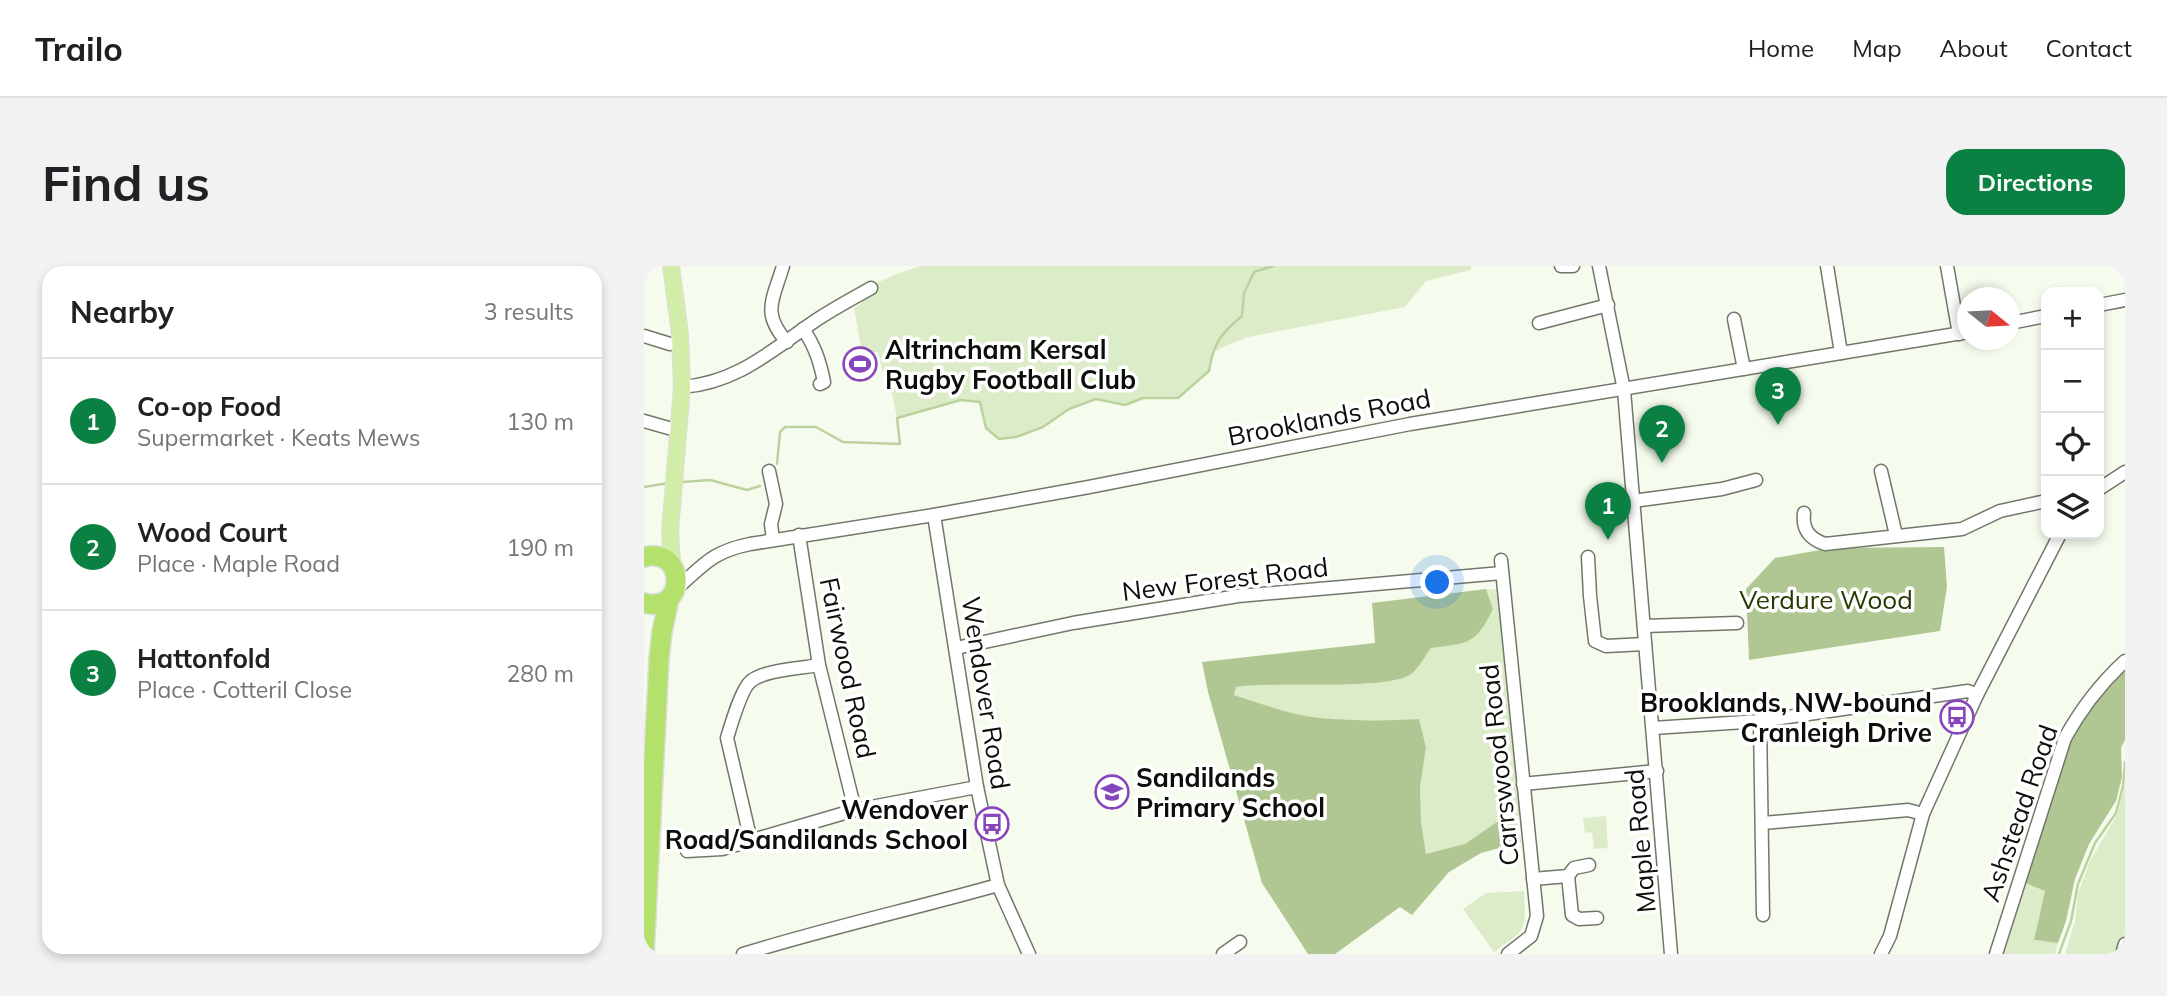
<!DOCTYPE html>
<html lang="en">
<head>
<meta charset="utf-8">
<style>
  body { margin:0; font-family:Mulish,sans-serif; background:#f2f2f2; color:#202124 }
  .controls { position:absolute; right:21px; top:21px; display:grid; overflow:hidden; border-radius:14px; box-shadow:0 4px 10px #0003 }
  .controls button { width:63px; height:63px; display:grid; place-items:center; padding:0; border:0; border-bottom:2px solid #e0e0e0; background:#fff; color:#202124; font:35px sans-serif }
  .compass { position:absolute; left:1313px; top:21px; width:63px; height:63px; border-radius:50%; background:#fff; box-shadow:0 4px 10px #0003; rotate:108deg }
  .you { position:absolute; left:794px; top:317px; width:24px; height:24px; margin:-18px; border:5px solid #fff; border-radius:50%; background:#1a73e8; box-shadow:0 0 0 10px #1a73e833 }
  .badge { display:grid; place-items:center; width:46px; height:46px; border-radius:50%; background:#0b8043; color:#fff; font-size:23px; font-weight:700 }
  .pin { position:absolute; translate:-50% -58px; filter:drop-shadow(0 2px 4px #0008) }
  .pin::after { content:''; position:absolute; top:37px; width:24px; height:21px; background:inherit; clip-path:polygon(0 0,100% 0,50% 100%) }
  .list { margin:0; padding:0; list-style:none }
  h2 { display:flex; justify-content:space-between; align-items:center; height:91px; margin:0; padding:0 28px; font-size:30px }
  h2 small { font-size:23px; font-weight:400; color:#757577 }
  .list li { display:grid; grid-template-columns:46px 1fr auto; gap:21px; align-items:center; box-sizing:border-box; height:126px; padding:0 28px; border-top:2px solid #e0e0e0 }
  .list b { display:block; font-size:26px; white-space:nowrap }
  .list p { margin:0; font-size:23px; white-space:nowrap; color:#757577 }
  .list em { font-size:23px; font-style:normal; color:#757577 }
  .icon { flex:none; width:38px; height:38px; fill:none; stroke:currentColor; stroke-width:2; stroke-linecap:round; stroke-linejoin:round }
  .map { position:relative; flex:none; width:1481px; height:688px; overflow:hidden; border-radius:21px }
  header { display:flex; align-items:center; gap:42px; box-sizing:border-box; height:98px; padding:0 35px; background:#fff; border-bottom:2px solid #e0e0e0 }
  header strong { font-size:33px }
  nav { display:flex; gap:38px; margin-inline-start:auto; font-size:24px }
  .intro { display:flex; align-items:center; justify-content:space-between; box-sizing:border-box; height:168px; padding:0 42px }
  h1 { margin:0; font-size:49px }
  .button { padding:18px 32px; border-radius:21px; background:#0b8043; color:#fff; font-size:24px; font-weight:700 }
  main { display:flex; gap:42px; padding:0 42px }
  aside { flex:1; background:#fff; border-radius:21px; box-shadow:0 4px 10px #0003 }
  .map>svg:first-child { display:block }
  .green { fill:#dcecc8 }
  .forest { fill:#b1c793 }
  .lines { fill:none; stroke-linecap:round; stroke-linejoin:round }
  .stream { stroke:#bcd29e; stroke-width:2.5 }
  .minor-casing { stroke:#71776a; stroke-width:15 }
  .major-casing { stroke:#ddd; stroke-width:18 }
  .highway-casing { stroke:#ddd; stroke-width:22 }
  .minor { stroke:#fff; stroke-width:12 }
  .major { stroke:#d2eda7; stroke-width:16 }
  .highway { stroke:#b4e16c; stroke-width:19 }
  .labels { text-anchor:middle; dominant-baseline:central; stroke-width:7; stroke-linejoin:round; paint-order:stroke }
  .poi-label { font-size:26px; font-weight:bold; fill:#0c0e09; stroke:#fff; text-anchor:start }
  .street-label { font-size:26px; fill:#0c0e09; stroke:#fff }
  .park-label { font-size:26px; fill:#283a00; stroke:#fff }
</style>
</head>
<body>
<header>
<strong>Trailo</strong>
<nav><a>Home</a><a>Map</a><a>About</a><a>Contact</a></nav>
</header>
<div class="intro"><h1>Find us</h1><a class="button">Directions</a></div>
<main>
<aside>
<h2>Nearby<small>3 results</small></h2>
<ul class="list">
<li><span class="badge">1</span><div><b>Co-op Food</b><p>Supermarket · Keats Mews</p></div><em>130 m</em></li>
<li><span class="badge">2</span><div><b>Wood Court</b><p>Place · Maple Road</p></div><em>190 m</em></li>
<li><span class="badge">3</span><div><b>Hattonfold</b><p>Place · Cotteril Close</p></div><em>280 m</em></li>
</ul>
</aside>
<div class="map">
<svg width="1481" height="688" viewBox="0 0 1481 688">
  <rect width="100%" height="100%" fill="#f5fced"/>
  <g class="green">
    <polygon points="276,0 827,0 827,4 782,15 761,41 604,71 568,86 565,105 534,132 499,132 481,139 452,133 425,143 399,161 372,171 355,173 342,162 336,136 317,134 253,152 248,127 244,127 234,86 218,87 210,42 218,37 219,23 250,9"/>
    <path d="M842,323L856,324L877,549L853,556L822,578L782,589L777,556L776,522L782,481L775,453C741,455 708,456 675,452C646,449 617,438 590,429L592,420L621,417L674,419L749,414L766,409L787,382C824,378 831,379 849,343Z"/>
    <polygon points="1481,517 1481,668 1474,688 1421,688 1431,655 1434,628 1446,595 1474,547"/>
    <polygon points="962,550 964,582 950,583 948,566 941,567 939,552"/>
    <polygon points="1379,616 1401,625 1390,674 1414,677 1411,688 1356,688"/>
    <path d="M880,625C882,666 883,662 850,686L819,643L842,627Z"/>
  </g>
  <g class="forest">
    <polygon points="1300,281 1303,321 1296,365 1105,394 1102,323 1131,292 1187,282"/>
    <path d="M842,323L849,343C831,380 824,377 787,382C781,390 774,403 767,408C744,425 627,415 592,421L590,429C618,438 647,449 676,452C709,455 741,455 775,453L782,481L776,522L777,556L782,588L821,578L853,556L871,550L877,576L837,587L805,606L768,649L756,641L691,688H664L618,617L564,426L558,396L731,377L728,337Z"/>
    <polygon points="1481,402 1481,474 1477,482 1478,511 1472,535 1445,578 1431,613 1422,655 1414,677 1390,674 1401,625 1379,616 1427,472 1443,445 1466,415"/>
  </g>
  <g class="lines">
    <g class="stream">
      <path d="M133,198L136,166L141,161H172L199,176L256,178L253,152L317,134L336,136L342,162L355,173L372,171L399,161L425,143L452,133L481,139L499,132H534L565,105C569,78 577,67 598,50L600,27L610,6L629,0"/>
      <polyline points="38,216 66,214 103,224 116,220"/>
      <polyline points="0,221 24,217"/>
      <polyline points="1415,688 1427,655 1434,618 1451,577 1472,547 1479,520 1481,496"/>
    </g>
    <defs>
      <g id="minor">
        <path d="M139,0C129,34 117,47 143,76"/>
        <polyline points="917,0 929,0"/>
        <polyline points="955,0 980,124 1027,688"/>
        <polyline points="1183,0 1197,87"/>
        <polyline points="1303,0 1315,68"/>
        <polyline points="1455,39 1481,34"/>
        <polyline points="1090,53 1100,103"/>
        <polyline points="895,57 964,39"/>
        <polyline points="1366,57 1402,50"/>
        <path d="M159,63C171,80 176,96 180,116L176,118"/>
        <polyline points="0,70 26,78"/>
        <path d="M38,121C93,117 128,84 171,55C189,43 208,33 227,22"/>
        <polyline points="0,155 35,165"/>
        <polyline points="125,205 132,238 127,258 129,274"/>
        <polyline points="1237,205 1252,269"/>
        <polyline points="1455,223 1481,206"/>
        <polyline points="989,235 1078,223 1112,214"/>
        <path d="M1160,247C1158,264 1166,273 1181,278L1318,263L1356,245L1402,235"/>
        <polyline points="290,249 333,521 354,619 385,688"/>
        <polyline points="155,269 175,399 211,544"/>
        <polyline points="944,291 946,330 951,375 962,380 1001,378"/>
        <polyline points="857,294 893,650 887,670 864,688"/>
        <path d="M32,323C60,299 67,286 106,278L290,249L445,221L766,158L1324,66"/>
        <polyline points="1000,360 1093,357"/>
        <polyline points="312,382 429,357 594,330 858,307"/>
        <polyline points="1116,455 1119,649"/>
        <polyline points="1009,462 1116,455 1324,425 1333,429"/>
        <polyline points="879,518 1013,505"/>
        <polyline points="1119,557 1264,544 1279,548"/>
        <path d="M107,575L83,472C87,459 97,424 106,416C118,404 159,402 175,399"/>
        <polyline points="43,585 78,583 211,544 333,521"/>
        <polyline points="924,610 928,649 935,653 953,652"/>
        <polyline points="889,613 924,610 930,602 945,599"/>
        <path d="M99,688C183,662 269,643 354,619"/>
        <polyline points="579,688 596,676"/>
        <polyline points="1237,688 1246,670 1279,548 1333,429 1416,268"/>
        <path d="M1352,688L1421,472C1437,443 1456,418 1481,395"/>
        <polyline points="1478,688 1481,678"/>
      </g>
      <polyline id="major" points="27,0 36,68 38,121 26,265 28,298"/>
      <g id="highway">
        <path d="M0,291C42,280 44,348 0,337"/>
        <polyline points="0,688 15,393 18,366 25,333"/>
      </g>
    </defs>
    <use href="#minor" class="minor-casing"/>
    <use href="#major" class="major-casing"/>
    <use href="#highway" class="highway-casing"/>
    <use href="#minor" class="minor"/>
    <use href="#major" class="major"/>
    <use href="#highway" class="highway"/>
  </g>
  <defs>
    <symbol id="stadium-ring" viewBox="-11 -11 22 22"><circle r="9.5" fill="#fff" stroke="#8746bb" stroke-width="1.5"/><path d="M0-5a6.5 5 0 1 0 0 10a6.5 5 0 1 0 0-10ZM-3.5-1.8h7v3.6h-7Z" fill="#8746bb"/></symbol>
    <symbol id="bus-ring" viewBox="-11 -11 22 22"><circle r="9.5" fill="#fff" stroke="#8746bb" stroke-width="1.5"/><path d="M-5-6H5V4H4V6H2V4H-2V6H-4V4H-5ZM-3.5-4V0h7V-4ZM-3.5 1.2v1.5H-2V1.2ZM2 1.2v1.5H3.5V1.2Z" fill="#8746bb"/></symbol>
    <symbol id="school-ring" viewBox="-11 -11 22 22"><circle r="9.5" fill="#fff" stroke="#8746bb" stroke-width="1.5"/><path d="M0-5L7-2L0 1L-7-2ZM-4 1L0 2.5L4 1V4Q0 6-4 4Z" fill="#8746bb"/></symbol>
  </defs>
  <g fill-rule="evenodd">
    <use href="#stadium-ring" x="197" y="79" width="38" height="38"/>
    <use href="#bus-ring" x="1294" y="432" width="38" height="38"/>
    <use href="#school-ring" x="449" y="507" width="38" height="38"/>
    <use href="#bus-ring" x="329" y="539" width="38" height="38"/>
  </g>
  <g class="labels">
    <g class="poi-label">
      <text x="241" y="83">Altrincham Kersal<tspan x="241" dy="30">Rugby Football Club</tspan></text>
      <text x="1288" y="436" text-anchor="end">Brooklands, NW-bound<tspan x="1288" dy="30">Cranleigh Drive</tspan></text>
      <text x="492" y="511">Sandilands<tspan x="492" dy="30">Primary School</tspan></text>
      <text x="324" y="543" text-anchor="end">Wendover<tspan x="324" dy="30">Road/Sandilands School</tspan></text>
    </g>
    <g class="street-label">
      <text transform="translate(685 151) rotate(-11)">Brooklands Road</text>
      <text transform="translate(581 313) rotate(-7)">New Forest Road</text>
      <text transform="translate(204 402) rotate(78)">Fairwood Road</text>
      <text transform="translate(342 427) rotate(81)">Wendover Road</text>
      <text transform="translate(855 499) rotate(-96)">Carrswood Road</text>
      <text transform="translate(1375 547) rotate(-71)">Ashstead Road</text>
      <text transform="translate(996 575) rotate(-95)">Maple Road</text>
    </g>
    <g class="park-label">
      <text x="1182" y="333">Verdure Wood</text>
    </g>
  </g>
</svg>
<div class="controls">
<button>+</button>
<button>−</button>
<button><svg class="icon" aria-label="locate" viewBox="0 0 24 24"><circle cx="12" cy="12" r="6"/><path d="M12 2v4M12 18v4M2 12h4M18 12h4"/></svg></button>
<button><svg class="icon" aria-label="layers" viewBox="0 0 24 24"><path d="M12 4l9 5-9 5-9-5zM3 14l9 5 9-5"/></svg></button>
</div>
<svg class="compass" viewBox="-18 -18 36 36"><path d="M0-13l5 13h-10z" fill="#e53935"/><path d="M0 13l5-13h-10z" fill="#757577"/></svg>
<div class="you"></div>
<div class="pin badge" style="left:964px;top:274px">1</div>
<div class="pin badge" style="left:1018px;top:197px">2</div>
<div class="pin badge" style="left:1134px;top:159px">3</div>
</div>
</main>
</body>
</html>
